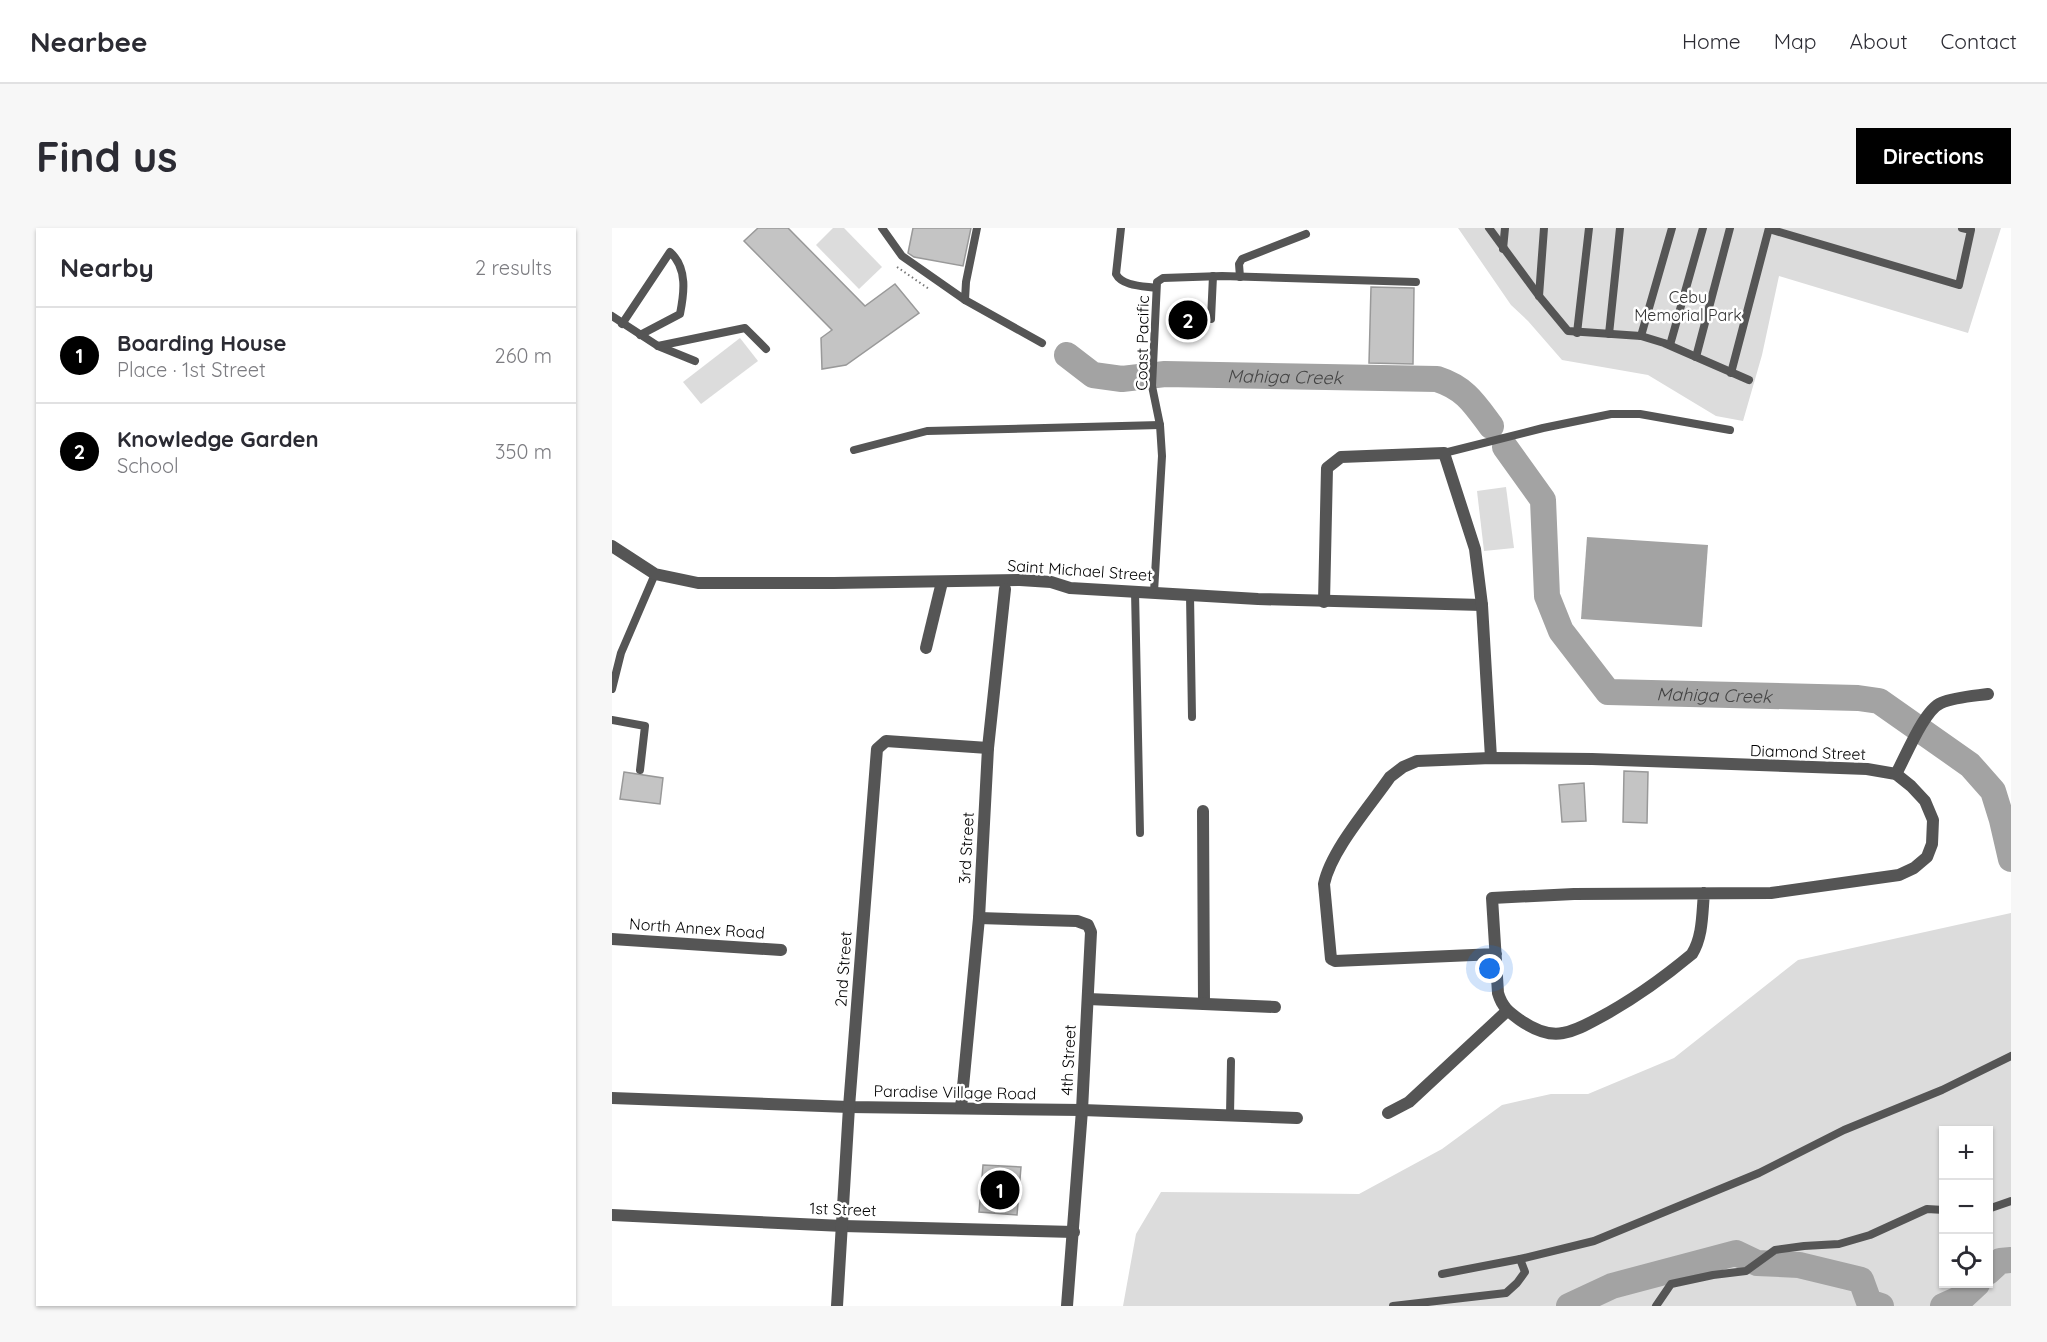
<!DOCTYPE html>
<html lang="en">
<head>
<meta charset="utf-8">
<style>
  body { margin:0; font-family:Quicksand,sans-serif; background:#f7f7f7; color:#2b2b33 }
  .controls { position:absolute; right:18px; bottom:18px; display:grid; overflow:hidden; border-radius:0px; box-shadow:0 2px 4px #0004 }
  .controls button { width:54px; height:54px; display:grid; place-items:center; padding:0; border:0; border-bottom:2px solid #e1e1e2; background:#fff; color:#2b2b33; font:30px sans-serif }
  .you { position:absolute; left:878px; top:741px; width:21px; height:21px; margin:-15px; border:4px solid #fff; border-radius:50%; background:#1a73e8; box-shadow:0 0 0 9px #1a73e833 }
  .badge { display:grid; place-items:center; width:39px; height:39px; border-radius:50%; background:#000; color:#fff; font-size:20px; font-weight:700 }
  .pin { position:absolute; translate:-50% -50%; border:3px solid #fff; box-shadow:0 2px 6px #0006 }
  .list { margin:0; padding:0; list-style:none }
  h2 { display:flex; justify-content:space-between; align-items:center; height:78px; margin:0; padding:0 24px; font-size:26px }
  h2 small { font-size:20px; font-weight:400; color:#7c7c81 }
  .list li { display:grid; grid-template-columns:39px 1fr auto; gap:18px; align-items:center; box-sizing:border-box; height:96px; padding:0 24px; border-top:2px solid #e1e1e2 }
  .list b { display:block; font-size:22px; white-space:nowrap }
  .list p { margin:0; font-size:20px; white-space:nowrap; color:#7c7c81 }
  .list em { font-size:20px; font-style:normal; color:#7c7c81 }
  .icon { flex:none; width:33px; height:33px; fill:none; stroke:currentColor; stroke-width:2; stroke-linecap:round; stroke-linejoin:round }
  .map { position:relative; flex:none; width:1399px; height:1078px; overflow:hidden; border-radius:0px }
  header { display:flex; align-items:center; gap:36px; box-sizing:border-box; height:84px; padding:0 30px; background:#fff; border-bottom:2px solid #e1e1e2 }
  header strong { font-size:28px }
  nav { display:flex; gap:33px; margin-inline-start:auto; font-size:21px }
  .intro { display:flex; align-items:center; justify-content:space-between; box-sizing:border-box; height:144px; padding:0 36px }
  h1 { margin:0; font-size:42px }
  .button { padding:15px 27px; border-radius:0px; background:#000; color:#fff; font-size:21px; font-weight:700 }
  main { display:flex; gap:36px; padding:0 36px }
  aside { flex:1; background:#fff; border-radius:0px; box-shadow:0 2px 4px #0004 }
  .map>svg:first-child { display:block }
  .green { fill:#dcdcdc; fill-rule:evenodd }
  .water { fill:#a3a3a3 }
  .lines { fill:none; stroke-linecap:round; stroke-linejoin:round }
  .river { stroke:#a3a3a3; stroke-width:26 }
  .building { fill:#c4c4c4; stroke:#999; stroke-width:1.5 }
  .path { stroke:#777; stroke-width:2; stroke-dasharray:1.5 3; stroke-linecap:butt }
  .lane { stroke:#555; stroke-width:8 }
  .street { stroke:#555; stroke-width:12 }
  .labels { text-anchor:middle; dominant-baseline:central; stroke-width:5; stroke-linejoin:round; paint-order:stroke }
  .park-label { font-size:16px; fill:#333; stroke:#fff }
  .street-label { font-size:16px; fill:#000; stroke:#fff }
  .water-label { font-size:18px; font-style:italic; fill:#444; stroke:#fff }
</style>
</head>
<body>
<header>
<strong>Nearbee</strong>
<nav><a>Home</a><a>Map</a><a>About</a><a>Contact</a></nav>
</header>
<div class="intro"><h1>Find us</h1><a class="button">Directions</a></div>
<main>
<aside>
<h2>Nearby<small>2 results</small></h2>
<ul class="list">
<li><span class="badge">1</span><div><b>Boarding House</b><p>Place · 1st Street</p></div><em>260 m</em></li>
<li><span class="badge">2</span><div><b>Knowledge Garden</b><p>School</p></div><em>350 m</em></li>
</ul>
</aside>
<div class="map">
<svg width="1399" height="1078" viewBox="0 0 1399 1078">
  <rect width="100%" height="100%" fill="#fff"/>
  <g class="green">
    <polygon points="221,0 232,0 270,39 247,61 204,17"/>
    <polygon points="846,0 1389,0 1356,105 1167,48 1150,127 1131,193 1104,188 1036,147 950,132 916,93 899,77"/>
    <polygon points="128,110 146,133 89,176 71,154"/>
    <polygon points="894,259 902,320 872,323 865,263"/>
    <path d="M1399,685V1078H511L524,1006L549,964L747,966L830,921L890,877L939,866H976L1062,830L1186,732ZM1332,902H1376V1056H1332Z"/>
  </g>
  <polygon class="water" points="975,309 1096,317 1090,399 969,391"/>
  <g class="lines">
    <g class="river">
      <path id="s1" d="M455,127L481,147L510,151L553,146L825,151C853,160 862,175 879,198"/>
      <path id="s2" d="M893,219L931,272L935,368L949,403L996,464L1246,470L1267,473L1358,537L1381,563L1390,592L1399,631"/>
      <polyline points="1376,1044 1388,1033 1399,1032"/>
      <polyline points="957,1078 1000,1058 1124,1025 1145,1035 1187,1037 1249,1052 1257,1074 1269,1078"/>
      <polyline points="1331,1078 1351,1069 1365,1056"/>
    </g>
  </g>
  <g class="building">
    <polygon points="146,0 176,0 253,78 283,56 307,85 234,137 210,141 209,110 220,102 132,13"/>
    <polygon points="301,0 359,0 351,38 302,29 296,25"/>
    <polygon points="759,59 802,60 801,136 757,135"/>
    <polygon points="1012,543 1036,544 1035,595 1011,594"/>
    <polygon points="12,544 51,550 48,576 8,571"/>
    <polygon points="972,555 974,593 950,594 947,557"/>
    <polygon points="371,937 409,939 405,987 367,984"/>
  </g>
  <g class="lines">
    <polyline class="path" points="285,39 317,61"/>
    <g class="lane">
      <polyline points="270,0 290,28 353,72 354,54 365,0"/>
      <path d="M509,0L504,46C510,58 531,58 544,60"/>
      <polyline points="877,0 927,68 956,103 1029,108 1052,115 1137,152"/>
      <polyline points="1157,1 1347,57 1359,2 1350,0"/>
      <polyline points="891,21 893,0"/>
      <polyline points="628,49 627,36 630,31 694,6"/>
      <polyline points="927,68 932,0"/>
      <polyline points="353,72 430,115"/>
      <polyline points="0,88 46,118 83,133"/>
      <polyline points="599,91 601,48"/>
      <path d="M10,96L58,24C76,40 72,66 68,86L28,107"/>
      <polyline points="965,105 977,0"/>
      <polyline points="997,106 1008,0"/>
      <polyline points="1029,108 1060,0"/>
      <polyline points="1058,117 1091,0"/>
      <polyline points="46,118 133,100 154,121"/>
      <polyline points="1084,129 1118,0"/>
      <polyline points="1119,145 1157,0"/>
      <polyline points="242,222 315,203 548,197"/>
      <polyline points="832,225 931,200 999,186 1028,186 1118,202"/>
      <polyline points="523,363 528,605"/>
      <polyline points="542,364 550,228 548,197 540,158 545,54 551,50 610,48 804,54"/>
      <polyline points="578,367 580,489"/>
      <polyline points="0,461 9,425 43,346"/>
      <polyline points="0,492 33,498 28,542"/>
      <polyline points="618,887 619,833"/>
      <polyline points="1376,981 1399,973"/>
      <polyline points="830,1046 908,1031"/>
      <polyline points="781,1078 894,1065 905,1055 913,1044 908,1031 982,1013 1033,992 1147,945 1232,902 1330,862 1399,828"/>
      <polyline points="1044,1078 1059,1056 1101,1047 1134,1043 1163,1022 1192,1018 1227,1016 1258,1007 1315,981 1332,982"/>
    </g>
    <g class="street">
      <polyline points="0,318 43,346 86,355 222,355 408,352 439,354 458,360 646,371 870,377"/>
      <polyline points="712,374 715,240 729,229 832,225 863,321 870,377 879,530"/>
      <polyline points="314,420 330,354"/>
      <path d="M1284,546C1294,528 1312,482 1329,475C1343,469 1361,468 1376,466"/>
      <polyline points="591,583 592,776"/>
      <polyline points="367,690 465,693 476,697 479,704 470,882 455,1078"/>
      <polyline points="0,711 169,722"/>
      <path d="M884,726L723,733L719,731L712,656C719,622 758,578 778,549L791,539L805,533L879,530L980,531L1255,541L1284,546L1299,558L1313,573L1321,592L1320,616L1315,629L1302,640L1287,647L1159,665L962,666L880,670L886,765C890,779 897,784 908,792C921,801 936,808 951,805C963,803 974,797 985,791C1019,773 1050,751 1080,726C1091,708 1090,686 1092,665"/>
      <polyline points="476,771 663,779"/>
      <polyline points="0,870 237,879 470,882 685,890"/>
      <polyline points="349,880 367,690 376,520 393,361"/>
      <polyline points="776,885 797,874 895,783"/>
      <polyline points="0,987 231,998 462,1004"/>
      <polyline points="225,1078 237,879 265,521 274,513 376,520"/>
    </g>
  </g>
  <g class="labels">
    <g class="park-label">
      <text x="1076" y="69">Cebu<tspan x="1076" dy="18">Memorial Park</tspan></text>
    </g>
    <g class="street-label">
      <text transform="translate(530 115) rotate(-89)">Coast Pacific</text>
      <text transform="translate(468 342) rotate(4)">Saint Michael Street</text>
      <text transform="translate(1196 524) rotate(2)">Diamond Street</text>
      <text transform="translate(354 620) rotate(-87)">3rd Street</text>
      <text transform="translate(85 700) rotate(4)">North Annex Road</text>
      <text transform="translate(231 741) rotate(-86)">2nd Street</text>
      <text transform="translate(456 832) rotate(-87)">4th Street</text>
      <text transform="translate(343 864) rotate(1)">Paradise Village Road</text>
      <text transform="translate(231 981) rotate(2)">1st Street</text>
    </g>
    <g class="water-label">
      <text stroke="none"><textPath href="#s1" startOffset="225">Mahiga Creek</textPath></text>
      <text stroke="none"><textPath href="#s2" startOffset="382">Mahiga Creek</textPath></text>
    </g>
  </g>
</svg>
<div class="controls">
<button>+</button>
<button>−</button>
<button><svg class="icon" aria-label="locate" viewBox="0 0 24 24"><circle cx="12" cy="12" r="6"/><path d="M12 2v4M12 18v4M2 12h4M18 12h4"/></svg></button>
</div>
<div class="you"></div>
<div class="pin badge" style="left:388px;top:962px">1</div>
<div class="pin badge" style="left:576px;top:92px">2</div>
</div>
</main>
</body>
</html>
